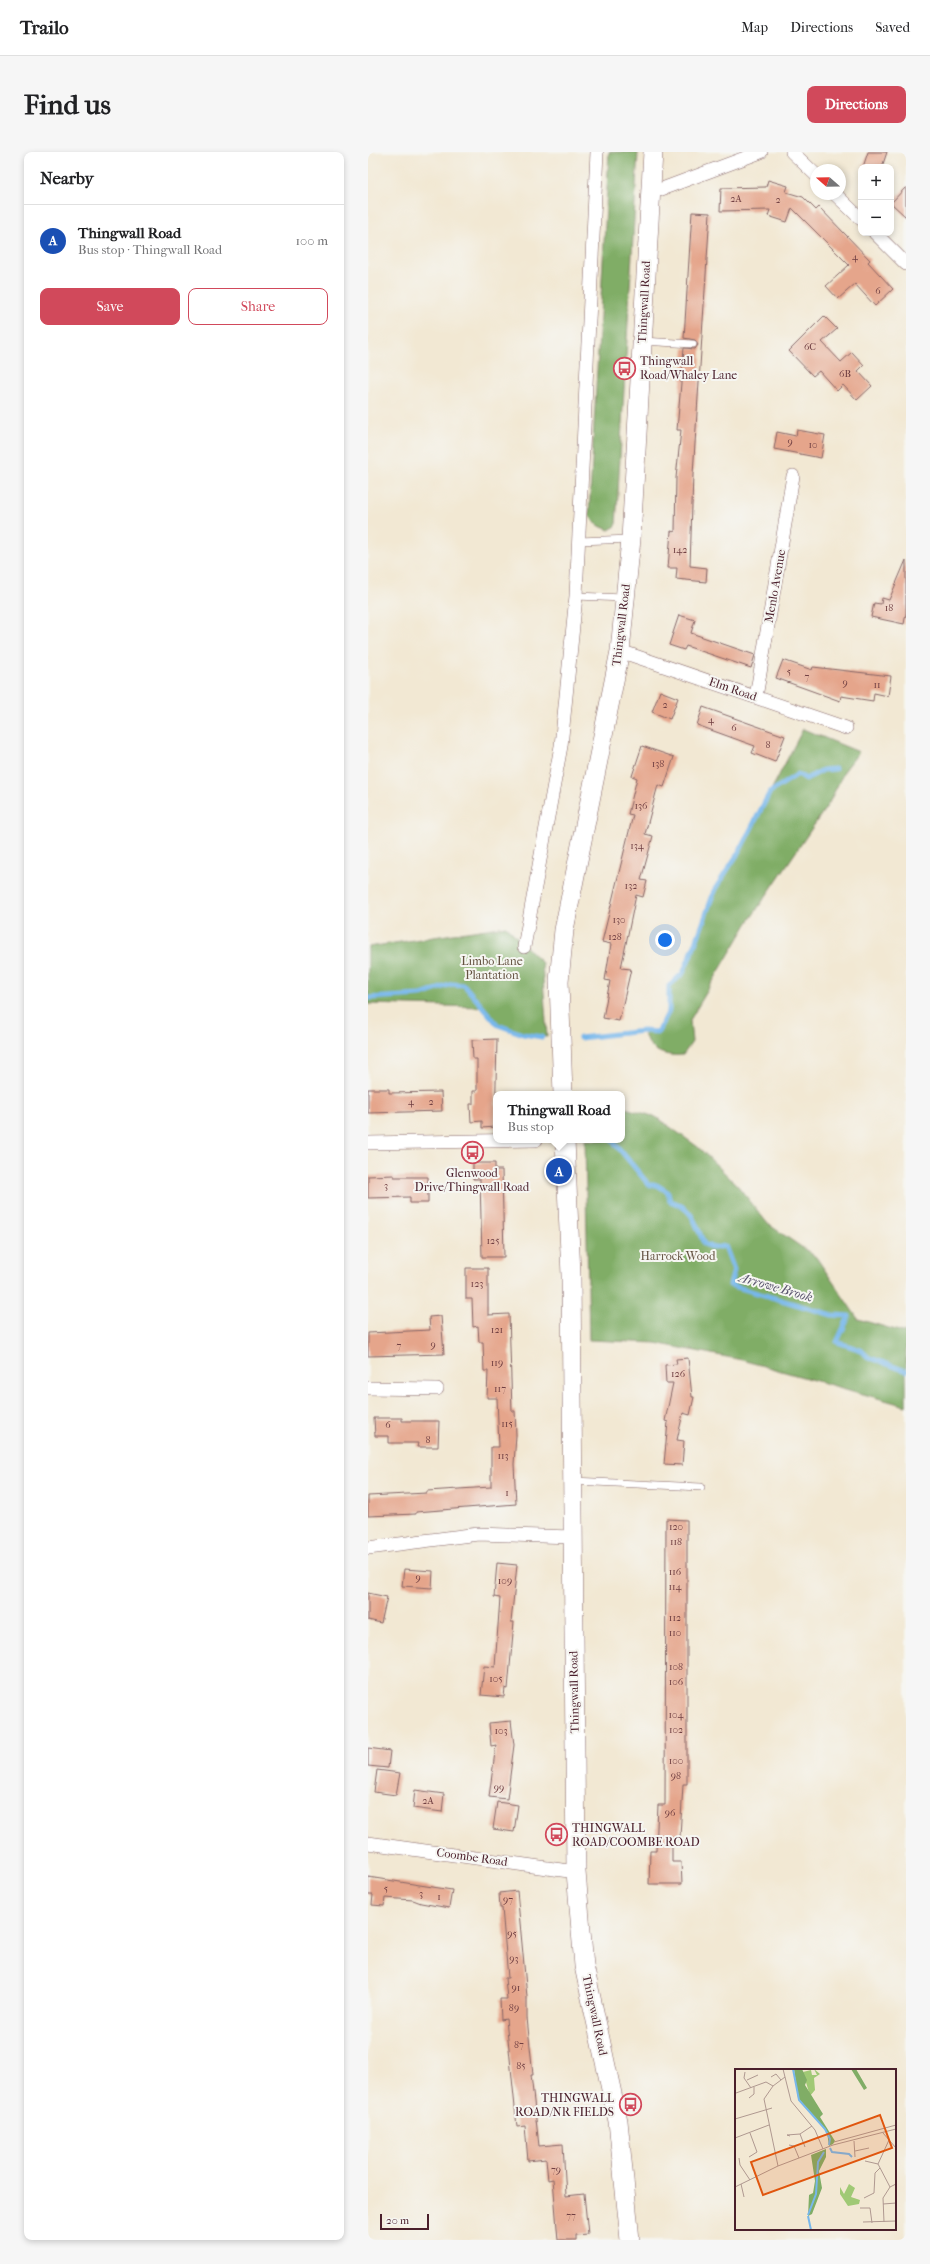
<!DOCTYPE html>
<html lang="en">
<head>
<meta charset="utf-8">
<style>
  body { margin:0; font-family:"IM FELL French Canon",serif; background:#f6f6f6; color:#202124 }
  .controls { position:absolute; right:12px; top:12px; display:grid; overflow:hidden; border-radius:8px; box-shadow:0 2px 6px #0003 }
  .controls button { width:36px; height:36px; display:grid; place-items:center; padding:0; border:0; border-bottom:1px solid #e0e0e0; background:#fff; color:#202124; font:20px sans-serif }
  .compass { position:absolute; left:442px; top:12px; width:36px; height:36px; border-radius:50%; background:#fff; box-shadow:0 2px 6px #0003; rotate:290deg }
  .scale { position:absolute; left:12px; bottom:10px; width:49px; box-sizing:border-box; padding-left:4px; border:2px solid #4a1f2b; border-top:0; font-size:11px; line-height:14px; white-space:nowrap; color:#4a1f2b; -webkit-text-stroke:3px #f6f6f2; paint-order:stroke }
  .you { position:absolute; left:297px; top:788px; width:14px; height:14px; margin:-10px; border:3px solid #fff; border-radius:50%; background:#1a73e8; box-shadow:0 0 0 6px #1a73e833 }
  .badge { display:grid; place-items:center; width:26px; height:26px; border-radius:50%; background:#d1495b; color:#fff; font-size:13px; font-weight:700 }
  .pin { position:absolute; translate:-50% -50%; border:2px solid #fff; box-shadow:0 1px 4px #0006 }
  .popup { position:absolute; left:125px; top:939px; width:132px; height:52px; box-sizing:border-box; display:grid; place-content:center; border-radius:8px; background:#fff; filter:drop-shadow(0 1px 3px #0005); font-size:13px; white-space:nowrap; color:#757577 }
  .popup b { font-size:15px; color:#202124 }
  .popup::after { content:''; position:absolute; left:50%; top:100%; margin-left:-8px; border:8px solid transparent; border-top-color:#fff }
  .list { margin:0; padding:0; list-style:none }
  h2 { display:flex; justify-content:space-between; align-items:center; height:52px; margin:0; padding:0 16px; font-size:17px }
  h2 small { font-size:13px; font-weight:400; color:#757577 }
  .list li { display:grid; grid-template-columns:26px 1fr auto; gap:12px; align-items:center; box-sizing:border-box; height:72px; padding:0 16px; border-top:1px solid #e0e0e0 }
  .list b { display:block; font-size:15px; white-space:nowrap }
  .list p { margin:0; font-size:13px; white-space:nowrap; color:#757577 }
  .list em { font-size:13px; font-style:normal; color:#757577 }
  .actions { display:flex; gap:8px; padding:12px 16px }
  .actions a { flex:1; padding:9px 0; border:1px solid #d1495b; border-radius:8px; text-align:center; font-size:14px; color:#d1495b }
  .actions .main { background:#d1495b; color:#fff }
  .map { position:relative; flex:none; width:538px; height:2088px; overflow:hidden; border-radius:8px }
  header { display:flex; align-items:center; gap:24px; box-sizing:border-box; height:56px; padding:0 20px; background:#fff; border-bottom:1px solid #e0e0e0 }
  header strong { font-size:19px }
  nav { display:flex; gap:22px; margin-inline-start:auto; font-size:14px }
  .intro { display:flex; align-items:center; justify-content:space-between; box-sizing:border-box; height:96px; padding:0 24px }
  h1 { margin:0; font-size:28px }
  .button { padding:10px 18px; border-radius:8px; background:#d1495b; color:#fff; font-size:14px; font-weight:700 }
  main { display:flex; gap:24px; padding:0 24px }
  aside { flex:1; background:#fff; border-radius:8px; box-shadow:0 2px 6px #0003 }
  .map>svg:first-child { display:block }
  .forest { fill:#80ad66; stroke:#656648 }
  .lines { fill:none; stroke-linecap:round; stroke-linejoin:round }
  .stream { stroke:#77b7eb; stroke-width:5 }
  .building { fill:#e5a58b }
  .lane-casing { stroke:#856566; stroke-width:8 }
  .street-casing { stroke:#856566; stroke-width:14 }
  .secondary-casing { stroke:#856566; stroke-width:20 }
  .lane { stroke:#fff; stroke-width:7 }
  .street { stroke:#fff; stroke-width:13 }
  .secondary { stroke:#fff; stroke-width:19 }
  .labels { text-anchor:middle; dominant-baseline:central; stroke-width:4; stroke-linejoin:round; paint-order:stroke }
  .number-label { font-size:10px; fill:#714043 }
  .street-label { font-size:12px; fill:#4a1f2b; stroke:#f6f6f2 }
  .poi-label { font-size:12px; fill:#4a1f2b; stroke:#f6f6f2; text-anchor:start }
  .park-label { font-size:12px; fill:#645241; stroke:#f6f6f2 }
  .water-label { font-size:13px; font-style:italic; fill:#5a546e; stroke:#f6f6f2 }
  .inset-river { fill:none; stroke:#77b7eb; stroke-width:2 }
  .inset-road { fill:none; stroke:#af9890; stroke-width:1 }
  .view { fill:#e0560e; fill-opacity:0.15; stroke:#e0560e; stroke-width:2 }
  .inset-edge { fill:none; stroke:#4a1f2b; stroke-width:2 }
</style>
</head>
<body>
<header>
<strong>Trailo</strong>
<nav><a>Map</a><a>Directions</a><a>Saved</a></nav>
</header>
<div class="intro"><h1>Find us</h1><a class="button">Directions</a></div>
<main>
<aside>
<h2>Nearby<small></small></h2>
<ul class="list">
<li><span class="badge" style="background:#1a4fb4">A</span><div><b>Thingwall Road</b><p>Bus stop · Thingwall Road</p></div><em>100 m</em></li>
</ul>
<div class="actions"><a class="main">Save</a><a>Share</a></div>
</aside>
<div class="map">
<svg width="538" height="2088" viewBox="0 0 538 2088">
  <rect width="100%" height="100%" fill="#f6f6f2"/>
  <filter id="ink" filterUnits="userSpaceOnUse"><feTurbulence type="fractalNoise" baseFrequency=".025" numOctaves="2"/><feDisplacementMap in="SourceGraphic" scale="8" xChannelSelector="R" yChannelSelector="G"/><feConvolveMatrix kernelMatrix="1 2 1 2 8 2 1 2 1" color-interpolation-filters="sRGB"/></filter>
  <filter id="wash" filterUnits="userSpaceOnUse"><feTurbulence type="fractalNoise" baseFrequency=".012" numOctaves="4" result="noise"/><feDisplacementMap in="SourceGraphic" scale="16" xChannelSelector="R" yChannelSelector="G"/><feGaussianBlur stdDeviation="0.9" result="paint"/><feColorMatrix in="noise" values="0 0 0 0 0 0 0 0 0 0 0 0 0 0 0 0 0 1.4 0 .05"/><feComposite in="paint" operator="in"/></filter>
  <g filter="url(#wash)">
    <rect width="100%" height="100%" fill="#f2e8d3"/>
    <g class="forest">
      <polygon points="241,0 270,0 248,374 241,378 229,373 221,363"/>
      <path d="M435,577L491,600L477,618L461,651L379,772L322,868L324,890L315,903C295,905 281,899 275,879L290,880L301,859V834L315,821L330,785L347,737L371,700Z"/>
      <polygon points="138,774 174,811 179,885 155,882 130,873 114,855 0,852 0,795"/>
      <polygon points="254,955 288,965 330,995 370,1034 400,1072 448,1105 490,1167 538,1181 538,1254 374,1208 287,1191 221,1188 217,988 254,988"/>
    </g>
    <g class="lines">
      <g class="stream">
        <polyline points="0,846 53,843 84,832 96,833 130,873 155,882 174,885"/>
        <polyline points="212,886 275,879 290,880 301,859 301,834 315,821 330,785 347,737 371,700 402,640 430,622 438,627 455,618 467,617"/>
        <path d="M244,988L281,1033H289L300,1040L302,1049C325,1056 327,1070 336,1092L345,1096L357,1094L366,1118L362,1133L464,1163L481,1164L469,1190L493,1198L500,1205L538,1219"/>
      </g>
    </g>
    <g id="blocks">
      <g class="building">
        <polygon points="500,0 519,0 514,15 495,15"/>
        <polygon points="400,28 420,34 418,40 435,45 448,58 451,55 502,108 500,110 525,137 507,154 487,132 470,147 458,134 481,113 424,56 419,70 400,64 402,58 352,59 353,36 398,35"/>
        <polygon points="538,35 538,65 523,51"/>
        <polygon points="324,60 342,61 325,322 322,414 339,416 338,430 308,427 309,416 300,416 303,379 307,380 308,326 313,278 309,278 316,196 327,197 330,193 327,188 316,186"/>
        <polygon points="456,164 469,177 454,190 473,210 484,200 496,213 490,219 504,234 489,248 475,233 469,239 451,219 445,224 421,199"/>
        <polygon points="429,278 457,283 453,306 406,297 409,280 428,284"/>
        <polygon points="538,408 538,461 536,472 503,465 506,451 513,452 514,446 521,448"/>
        <polygon points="311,463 327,468 323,481 387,503 383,516 318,494 316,498 301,493"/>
        <polygon points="415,508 444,518 445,515 523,524 520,544 506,541 505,549 473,544 472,549 408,526"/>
        <polygon points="292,539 310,546 302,567 284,560"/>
        <polygon points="335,555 417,584 407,610 384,601 387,594 329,573"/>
        <polygon points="274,594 306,605 296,635 290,633 277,682 285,684 273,728 279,729 275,745 268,743 253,816 263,817 251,869 235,866 242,829 237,828 243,792 234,790 265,663 260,662 269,626 264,624"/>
        <polygon points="129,887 127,975 114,976 114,969 103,970 102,952 105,952 105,939 109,939 109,907 105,907 104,888"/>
        <polygon points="0,937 21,937 21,941 73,940 74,959 0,961"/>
        <polygon points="105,1011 127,1011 127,1018 134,1018 136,1105 114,1105 112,1027 105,1027"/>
        <polygon points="26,1023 26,1025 60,1025 60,1051 42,1051 42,1045 0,1046 0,1024"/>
        <polygon points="98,1116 120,1116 120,1163 141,1162 144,1259 147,1259 148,1283 146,1312 148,1352 48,1360 48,1362 0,1364 0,1344 59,1341 59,1339 123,1335 123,1295 131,1295 129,1246 119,1246 120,1219 116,1219 115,1190 111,1190 110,1174 105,1175 104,1147 98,1147"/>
        <polygon points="73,1164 76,1202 0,1204 0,1181 62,1178 61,1165"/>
        <polygon points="320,1206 324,1245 326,1245 322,1263 315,1261 309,1288 316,1289 314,1313 296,1312 300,1270 297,1269 305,1231 298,1231 297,1213 309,1212 308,1207"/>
        <polygon points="6,1266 34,1266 34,1269 71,1269 70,1295 49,1295 50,1291 21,1291 21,1284 7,1284"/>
        <polygon points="298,1367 319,1368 319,1632 315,1632 312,1685 304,1685 304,1710 313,1710 314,1732 281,1732 282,1699 288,1699 290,1653 297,1653"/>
        <polygon points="129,1411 149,1413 143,1470 146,1470 142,1514 140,1537 137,1536 136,1545 113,1543 116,1514 127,1515 132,1446 126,1445"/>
        <polygon points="36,1417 65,1419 64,1436 34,1434"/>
        <polygon points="0,1441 19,1445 13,1471 0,1468"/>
        <polygon points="143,1569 146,1593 139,1647 121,1645 128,1593 123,1594 121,1571"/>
        <polygon points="0,1596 22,1599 20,1616 0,1614"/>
        <polygon points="9,1618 32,1621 28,1643 6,1640"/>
        <polygon points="47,1638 76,1642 74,1660 45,1656"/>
        <polygon points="129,1650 150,1653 146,1680 125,1677"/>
        <polygon points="0,1725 84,1738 81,1756 53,1751 45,1748 17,1746 16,1754 4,1753 5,1743 0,1743"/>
        <polygon points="149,1739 159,1845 159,1866 165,1923 163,1923 171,1994 195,1992 198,2044 216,2042 220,2082 208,2083 208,2088 190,2088 185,2027 180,2028 178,2007 160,2009 157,1974 149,1975 138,1867 133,1868 132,1847 139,1847 137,1826 140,1826 134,1756 132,1756 131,1741"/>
      </g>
    </g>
  </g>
  <g filter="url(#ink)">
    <use href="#blocks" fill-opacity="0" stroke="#856566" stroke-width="1"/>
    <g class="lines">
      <defs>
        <g id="lane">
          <polyline points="274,189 325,192"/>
          <polyline points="211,389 263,387"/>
          <polyline points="208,444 256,446"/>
          <polyline points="205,1329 333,1335"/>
        </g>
        <g id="street">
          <polyline points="424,0 448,23"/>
          <polyline points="283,41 393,0"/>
          <polyline points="467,42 493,67"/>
          <polyline points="507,81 538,112"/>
          <polyline points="252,499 478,576"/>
          <polyline points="388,545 425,324"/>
          <polyline points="156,795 193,594 208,444 229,0"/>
          <polyline points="0,991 168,988"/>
          <polyline points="0,1236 69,1237"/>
          <polyline points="0,1396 110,1382 204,1385"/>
          <polyline points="0,1691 208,1720"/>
        </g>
        <g id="secondary">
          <polyline points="195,942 191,829 196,778 252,499 263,387 285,0"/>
          <polyline points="197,988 203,1123 208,1720 216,1814 250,1969 262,2088"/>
        </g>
      </defs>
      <use href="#lane" class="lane-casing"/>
      <use href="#street" class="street-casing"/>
      <use href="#secondary" class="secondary-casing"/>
      <use href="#lane" class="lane"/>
      <use href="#street" class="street"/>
      <use href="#secondary" class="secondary"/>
    </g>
  </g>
  <defs>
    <symbol id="bus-ring" viewBox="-11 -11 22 22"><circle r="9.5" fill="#f6f6f2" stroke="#d1495b" stroke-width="1.5"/><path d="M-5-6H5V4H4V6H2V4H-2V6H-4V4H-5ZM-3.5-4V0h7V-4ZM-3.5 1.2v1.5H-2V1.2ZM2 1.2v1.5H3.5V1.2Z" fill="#d1495b"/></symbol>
  </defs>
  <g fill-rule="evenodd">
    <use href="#bus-ring" x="244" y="204" width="25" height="25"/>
    <use href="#bus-ring" x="92" y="988" width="25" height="25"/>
    <use href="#bus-ring" x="176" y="1670" width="25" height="25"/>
    <use href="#bus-ring" x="250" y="1940" width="25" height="25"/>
  </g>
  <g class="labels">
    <g class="number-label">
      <text x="368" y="47">2A</text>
      <text x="410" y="48">2</text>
      <text x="487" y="105">4</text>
      <text x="510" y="139">6</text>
      <text x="442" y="195">6C</text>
      <text x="477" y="222">6B</text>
      <text x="422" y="290">9</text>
      <text x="445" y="293">10</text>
      <text x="312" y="398">142</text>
      <text x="521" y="456">18</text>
      <text x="421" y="520">5</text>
      <text x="439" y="525">7</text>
      <text x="477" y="531">9</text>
      <text x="509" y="533">11</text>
      <text x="297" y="553">2</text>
      <text x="343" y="568">4</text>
      <text x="366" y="576">6</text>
      <text x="400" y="593">8</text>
      <text x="290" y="612">138</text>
      <text x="273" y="654">136</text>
      <text x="269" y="694">134</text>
      <text x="263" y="734">132</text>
      <text x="251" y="768">130</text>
      <text x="247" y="785">128</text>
      <text x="43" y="950">4</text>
      <text x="63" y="950">2</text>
      <text x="18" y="1034">3</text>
      <text x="125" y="1089">125</text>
      <text x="109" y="1132">123</text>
      <text x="129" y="1178">121</text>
      <text x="65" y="1193">9</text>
      <text x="31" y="1194">7</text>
      <text x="129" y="1211">119</text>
      <text x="310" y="1222">126</text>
      <text x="132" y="1237">117</text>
      <text x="139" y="1272">115</text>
      <text x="20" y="1273">6</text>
      <text x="60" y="1288">8</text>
      <text x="135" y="1304">113</text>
      <text x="139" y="1341">1</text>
      <text x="308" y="1375">120</text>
      <text x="308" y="1390">118</text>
      <text x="307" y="1420">116</text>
      <text x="50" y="1426">9</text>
      <text x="137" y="1429">109</text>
      <text x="307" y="1435">114</text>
      <text x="307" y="1466">112</text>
      <text x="307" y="1481">110</text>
      <text x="308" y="1515">108</text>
      <text x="128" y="1527">105</text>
      <text x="308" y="1530">106</text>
      <text x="308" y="1563">104</text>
      <text x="308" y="1578">102</text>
      <text x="133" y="1579">103</text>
      <text x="308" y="1609">100</text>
      <text x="308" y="1624">98</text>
      <text x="131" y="1636">99</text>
      <text x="60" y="1649">2A</text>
      <text x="302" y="1661">96</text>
      <text x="18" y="1737">5</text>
      <text x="53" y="1742">3</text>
      <text x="71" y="1745">1</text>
      <text x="140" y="1748">97</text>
      <text x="144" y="1782">95</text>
      <text x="146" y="1807">93</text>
      <text x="148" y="1836">91</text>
      <text x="146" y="1856">89</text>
      <text x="151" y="1893">87</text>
      <text x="153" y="1914">85</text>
      <text x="188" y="2018">79</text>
      <text x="203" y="2064">77</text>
    </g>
    <g class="street-label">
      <text transform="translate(276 150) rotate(-87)">Thingwall Road</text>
      <text transform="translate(407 434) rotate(-80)">Menlo Avenue</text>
      <text transform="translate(253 473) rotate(-83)">Thingwall Road</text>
      <text transform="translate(365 537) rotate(19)">Elm Road</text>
      <text transform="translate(206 1540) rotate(-91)">Thingwall Road</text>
      <text transform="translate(104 1705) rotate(8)">Coombe Road</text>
      <text transform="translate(227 1863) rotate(78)">Thingwall Road</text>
    </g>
    <g class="poi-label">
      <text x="272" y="209">Thingwall<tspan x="272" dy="14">Road/Whaley Lane</tspan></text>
      <text x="104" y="1021" text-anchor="middle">Glenwood<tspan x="104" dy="14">Drive/Thingwall Road</tspan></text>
      <text x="204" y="1676">THINGWALL<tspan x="204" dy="14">ROAD/COOMBE ROAD</tspan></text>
      <text x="246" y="1946" text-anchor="end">THINGWALL<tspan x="246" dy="14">ROAD/NR FIELDS</tspan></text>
    </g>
    <g class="park-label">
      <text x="124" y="809">Limbo Lane<tspan x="124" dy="14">Plantation</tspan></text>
      <text x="310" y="1104">Harrock Wood</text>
    </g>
    <g class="water-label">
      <text transform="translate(408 1135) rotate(16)">Arrowe Brook</text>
    </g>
  </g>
  <g transform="translate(367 1917)">
    <rect width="161" height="161" fill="#f2e8d3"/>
    <path d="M79,0L85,5L79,9L80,21L75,27L68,3L76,1L77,6H82ZM114,115L120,119L116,128L125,131L124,135L113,137L105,125V118L109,125Z" fill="#a0c975"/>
    <path d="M59,0H67L72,11L70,16L88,45L85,48L100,72L98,75L94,77L92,63L63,29ZM116,0H121L132,19L129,21ZM91,80V88L84,102L87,119L77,145L73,147L74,126L78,124L80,112L76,86Z" fill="#80ad66"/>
    <path class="inset-river" d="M58,0L64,31L90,60L95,70L94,76M95,79L97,83L114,85L117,88M73,146L81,125L83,93L89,83M73,147L76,161"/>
    <path class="inset-road" d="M48,0L56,32L80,61L88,80M10,3L9,9L16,19M36,8L41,5L46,11M12,11L23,6M0,21V35M1,24L31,13L38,17M14,29L19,25V18M0,50L37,39M148,64L161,79M65,65L70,78M55,67L52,66L65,65L77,57M0,69L34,56M154,71L143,95L155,118M119,72L120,88M99,73L161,56M54,76L59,77L64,89M120,82L134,79M14,88L22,83L15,64M4,89L5,96L15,111M130,92L143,95M43,97L29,30L38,17L50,8M6,115L9,128M0,118L43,97L98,76L161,60M129,129L139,124L140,104L145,99M148,135L161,134M125,139H135L137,154M128,153L161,152M149,153L148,129L155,118L161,115"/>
    <path class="view" d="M145,46L157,79L28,126L16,93Z"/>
    <rect width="161" height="161" class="inset-edge"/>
  </g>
</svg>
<div class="controls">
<button>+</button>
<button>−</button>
</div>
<svg class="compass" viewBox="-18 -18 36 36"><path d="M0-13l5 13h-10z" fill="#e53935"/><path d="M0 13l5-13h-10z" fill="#757577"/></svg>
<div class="scale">20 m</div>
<div class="you"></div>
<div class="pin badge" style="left:191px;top:1019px;background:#1a4fb4">A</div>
<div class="popup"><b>Thingwall Road</b>Bus stop</div>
</div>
</main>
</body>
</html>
